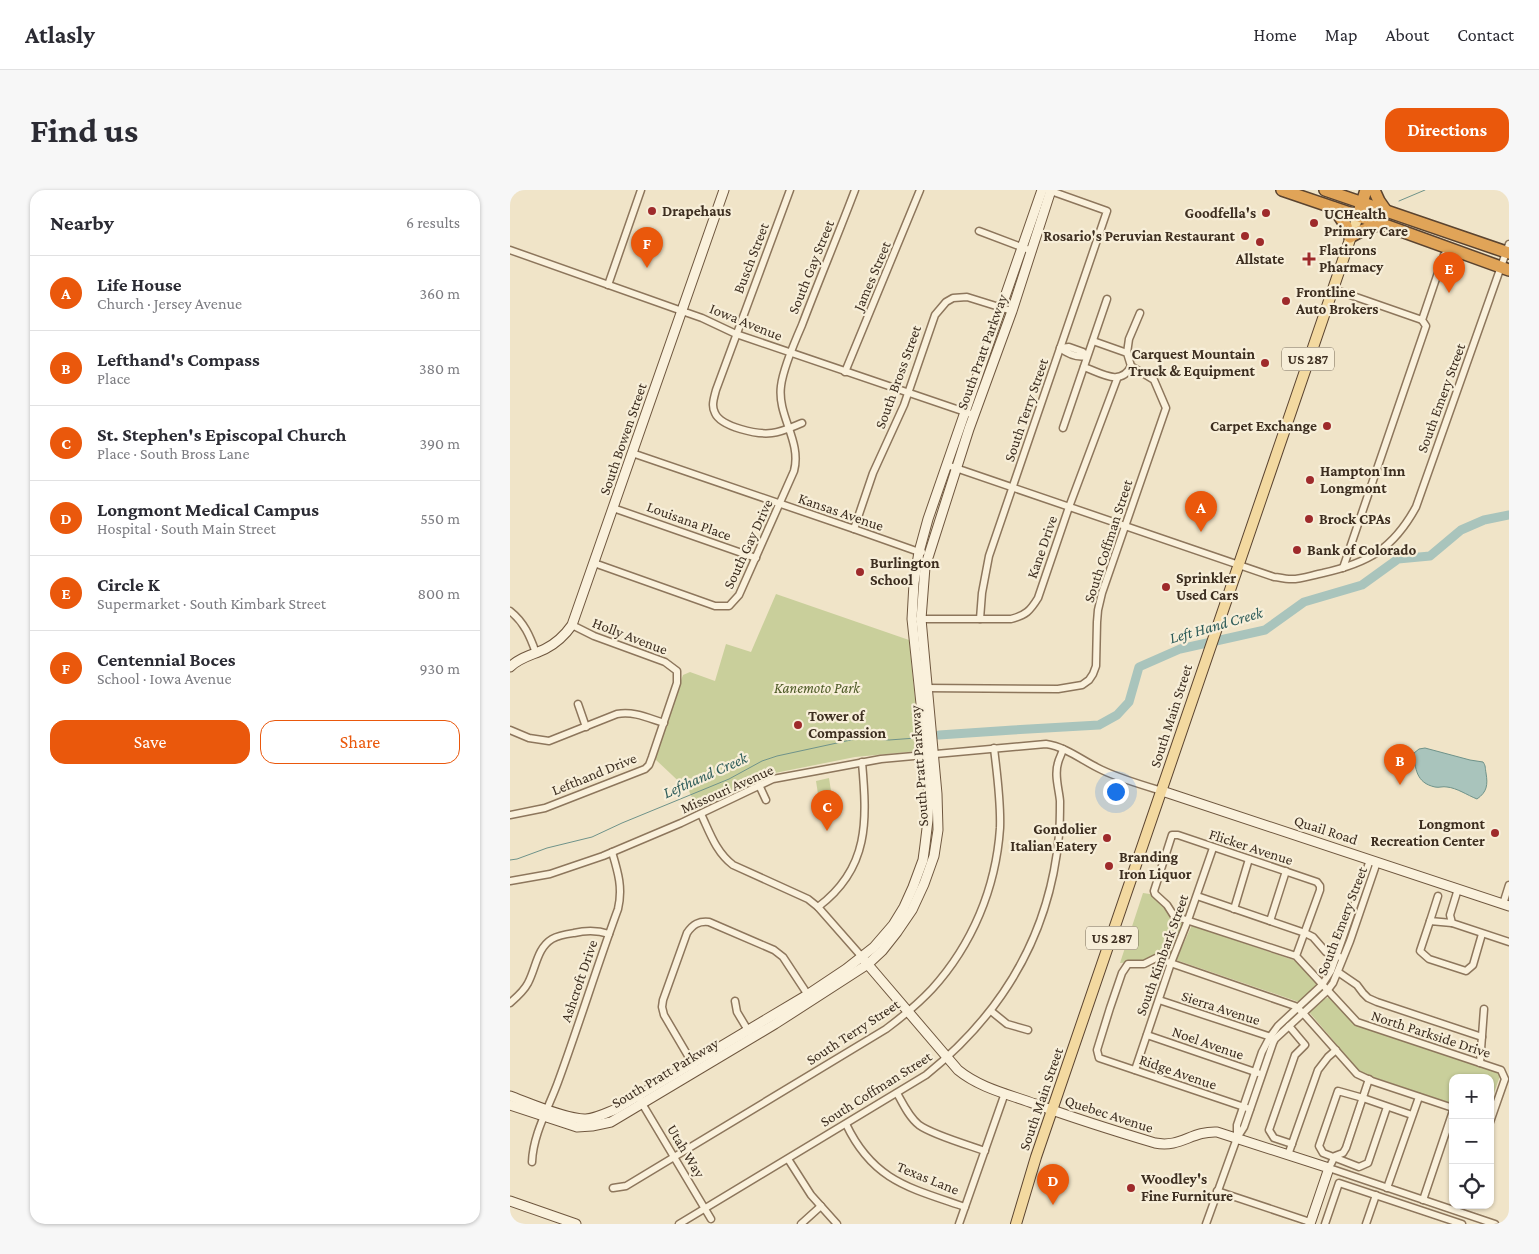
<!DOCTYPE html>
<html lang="en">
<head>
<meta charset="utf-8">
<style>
  body { margin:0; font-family:"Crimson Pro",serif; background:#f7f7f7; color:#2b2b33 }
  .controls { position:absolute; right:15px; bottom:15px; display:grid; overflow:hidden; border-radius:10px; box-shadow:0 1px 4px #0004 }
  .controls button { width:45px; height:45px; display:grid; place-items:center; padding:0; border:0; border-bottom:1px solid #e1e1e2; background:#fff; color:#2b2b33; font:25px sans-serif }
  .you { position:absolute; left:605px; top:601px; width:18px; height:18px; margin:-12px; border:4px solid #fff; border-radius:50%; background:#1a73e8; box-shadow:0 0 0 8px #1a73e833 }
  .badge { display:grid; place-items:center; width:32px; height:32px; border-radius:50%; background:#ea580c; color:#fff; font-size:16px; font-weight:700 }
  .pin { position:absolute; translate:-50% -41px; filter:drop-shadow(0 1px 2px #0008) }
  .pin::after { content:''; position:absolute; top:26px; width:18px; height:15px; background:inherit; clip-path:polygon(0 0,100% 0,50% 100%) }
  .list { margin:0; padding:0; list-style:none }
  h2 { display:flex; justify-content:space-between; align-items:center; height:65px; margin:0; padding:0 20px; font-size:21px }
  h2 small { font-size:16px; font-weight:400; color:#7c7c81 }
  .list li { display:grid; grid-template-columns:32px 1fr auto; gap:15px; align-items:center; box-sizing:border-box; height:75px; padding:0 20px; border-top:1px solid #e1e1e2 }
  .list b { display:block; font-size:19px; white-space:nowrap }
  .list p { margin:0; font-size:16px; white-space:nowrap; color:#7c7c81 }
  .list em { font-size:16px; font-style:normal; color:#7c7c81 }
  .actions { display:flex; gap:10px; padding:15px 20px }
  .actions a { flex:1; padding:11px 0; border:1px solid #ea580c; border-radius:15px; text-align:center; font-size:18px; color:#ea580c }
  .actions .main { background:#ea580c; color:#fff }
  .icon { flex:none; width:28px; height:28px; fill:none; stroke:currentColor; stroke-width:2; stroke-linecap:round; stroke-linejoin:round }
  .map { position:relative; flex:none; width:999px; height:1034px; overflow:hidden; border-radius:15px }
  header { display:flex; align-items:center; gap:30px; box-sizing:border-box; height:70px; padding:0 25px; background:#fff; border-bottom:1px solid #e1e1e2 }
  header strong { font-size:24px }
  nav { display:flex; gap:28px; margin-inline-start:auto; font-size:18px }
  .intro { display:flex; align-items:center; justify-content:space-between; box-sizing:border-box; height:120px; padding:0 30px }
  h1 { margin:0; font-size:35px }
  .button { padding:12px 22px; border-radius:15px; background:#ea580c; color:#fff; font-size:18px; font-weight:700 }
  main { display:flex; gap:30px; padding:0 30px }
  aside { flex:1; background:#fff; border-radius:15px; box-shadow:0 1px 4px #0004 }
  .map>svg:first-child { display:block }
  .green { fill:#c9cf9b }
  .water { fill:#a9c4bc; stroke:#6f938a }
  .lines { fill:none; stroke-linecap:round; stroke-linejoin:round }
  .stream { stroke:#6f938a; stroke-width:1 }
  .river { stroke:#a9c4bc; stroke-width:9 }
  .street-casing { stroke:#8d765c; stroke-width:9 }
  .secondary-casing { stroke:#6f573f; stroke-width:11 }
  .primary-casing { stroke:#5b4430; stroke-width:12 }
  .highway-casing { stroke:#5b4430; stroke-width:14 }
  .street { stroke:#faf1dc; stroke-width:6 }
  .secondary { stroke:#faf1dc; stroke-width:9 }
  .primary { stroke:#f3d9a0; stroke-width:10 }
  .highway { stroke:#e0a458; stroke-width:11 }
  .poi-dot { fill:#9e2a2b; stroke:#f7eed8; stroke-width:2 }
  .labels { text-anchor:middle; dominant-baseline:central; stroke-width:4.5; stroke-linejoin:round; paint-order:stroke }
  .shield { fill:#f7eed8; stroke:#756857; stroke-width:1 }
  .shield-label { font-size:14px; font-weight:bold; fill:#3d2e20 }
  .poi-label { font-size:15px; font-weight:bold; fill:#3d2e20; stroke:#f7eed8; text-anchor:start }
  .street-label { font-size:15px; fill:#3d2e20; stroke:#f7eed8 }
  .park-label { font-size:15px; font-style:italic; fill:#4d5a26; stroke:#f7eed8 }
  .water-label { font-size:16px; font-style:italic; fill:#2f5d5a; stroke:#f7eed8 }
</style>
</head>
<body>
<header>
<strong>Atlasly</strong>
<nav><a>Home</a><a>Map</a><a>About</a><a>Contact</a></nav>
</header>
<div class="intro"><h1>Find us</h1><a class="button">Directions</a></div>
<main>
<aside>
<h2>Nearby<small>6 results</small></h2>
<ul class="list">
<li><span class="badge">A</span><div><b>Life House</b><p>Church · Jersey Avenue</p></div><em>360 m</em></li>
<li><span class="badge">B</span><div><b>Lefthand's Compass</b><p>Place</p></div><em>380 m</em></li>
<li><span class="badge">C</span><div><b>St. Stephen's Episcopal Church</b><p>Place · South Bross Lane</p></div><em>390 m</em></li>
<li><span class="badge">D</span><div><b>Longmont Medical Campus</b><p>Hospital · South Main Street</p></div><em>550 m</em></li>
<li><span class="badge">E</span><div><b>Circle K</b><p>Supermarket · South Kimbark Street</p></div><em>800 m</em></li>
<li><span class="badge">F</span><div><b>Centennial Boces</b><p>School · Iowa Avenue</p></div><em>930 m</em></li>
</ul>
<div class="actions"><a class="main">Save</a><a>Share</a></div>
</aside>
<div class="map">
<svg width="999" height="1034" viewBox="0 0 999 1034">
  <rect width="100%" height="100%" fill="#f0e4c8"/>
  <g class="green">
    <path d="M266,404L399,450L408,538C413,544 414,555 408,561L345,567L255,585L187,619L179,601L145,569L169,496L173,485L180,482L205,491L216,454L241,462Z"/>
    <polygon points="319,588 321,601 308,604 306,591"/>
    <polygon points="633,703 640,704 654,717 660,727 674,732 659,768 646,764 634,771 610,773"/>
    <polygon points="682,735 789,772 808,795 789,812 666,770"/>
    <polygon points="820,807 842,830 988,882 990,884 990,886 980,914 980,888 943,888 943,914 851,883 799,822 814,809"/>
  </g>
  <path class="water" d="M915,558L960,570L973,572C976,576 975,578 976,583C978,595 977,602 967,609C957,605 947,598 937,597C933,596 929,598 925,597C906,593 905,578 904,563L909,559Z"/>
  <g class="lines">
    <g class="stream">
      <polyline points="889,11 915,0"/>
      <polyline points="0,670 7,669 37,658 82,647 112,633 219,589 252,571 267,566 350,548 379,550 406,548"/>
    </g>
    <polyline class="river" points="429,545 503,540 589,535 607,525 619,512 629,477 670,459 755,440 794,412 852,395 888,369 920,366 951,340 974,330 999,325"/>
    <defs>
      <g id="street">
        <path d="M280,0L206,200C204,208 201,216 205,223C211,237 248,245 262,243C272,242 282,237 292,233"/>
        <polyline points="469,41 522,61"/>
        <polyline points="0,60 172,121 192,128 226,144 464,225"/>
        <polyline points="98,95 131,0"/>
        <polyline points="823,99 912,130"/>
        <path d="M559,157L573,162L576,166C567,168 558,164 550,158Z"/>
        <polyline points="617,163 619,149 630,123"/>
        <path d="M574,177C591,183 611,197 621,176"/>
        <polyline points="335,182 410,0"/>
        <polyline points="553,238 597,109"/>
        <polyline points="122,263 344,339 409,362 412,362"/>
        <path d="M437,275L764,387C769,387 774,389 779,389C790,390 802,385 813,383C858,373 883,359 906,317L999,54"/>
        <polyline points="103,318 246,368"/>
        <polyline points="344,339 363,283 394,215 425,125 436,112 443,108 457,107 502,121"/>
        <path d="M84,373L205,416H219L229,405L284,281C292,251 267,226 271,196C273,179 285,151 292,135C309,90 328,45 345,0"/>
        <polyline points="833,378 916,136 912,130 934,65"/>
        <path d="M0,421C14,432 20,446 26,463"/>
        <path d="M409,429H501C516,425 520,421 528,408L559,317L607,189"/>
        <polyline points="470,429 472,403 479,366 597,21 538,0"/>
        <polyline points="414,498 548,499 572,495 579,490 583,484 586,476 587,432 588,420 592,403 656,218 644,190 621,176 617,163 583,151"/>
        <polyline points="68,514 76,537"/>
        <path d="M0,540L19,548L39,551L107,524C124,521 138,528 154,533"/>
        <polyline points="249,595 256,610"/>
        <path d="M191,624C200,643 206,662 223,675L298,709L308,717L352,767"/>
        <polyline points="0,625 35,618 135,579 139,575 142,567 167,493 167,481 155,472 84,446 62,435"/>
        <path d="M0,691L40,684L93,666L171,633L263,589L371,569L536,554C557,557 574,572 592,580C611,589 632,595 652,601"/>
        <polyline points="948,699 940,725 942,733 999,752"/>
        <polyline points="687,706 795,743 803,747 816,762 830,767"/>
        <polyline points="993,714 999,695"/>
        <path d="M308,717C360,678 357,630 352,572"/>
        <polyline points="724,719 739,669"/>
        <polyline points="760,731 776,681"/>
        <polyline points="920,731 928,706"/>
        <polyline points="942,733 920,731 910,761 919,769 956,781 963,775 972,744"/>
        <polyline points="786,766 810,700 810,696 807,692 668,645 662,645 644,701 645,704 657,715 664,726 786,766 847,832 991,880 995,889 980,932"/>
        <polyline points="828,782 847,795 853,803 858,808 867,812 972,847"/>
        <polyline points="649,810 761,847"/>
        <polyline points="225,811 227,822 239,842"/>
        <path d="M0,813C7,807 14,801 18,793C26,778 27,758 42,749C49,745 57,744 64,743C77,740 87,740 99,744"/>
        <polyline points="481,821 497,834 518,840"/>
        <polyline points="779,836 795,855 785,865 759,940 764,948 782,954"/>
        <polyline points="637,845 748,883"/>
        <polyline points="970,873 974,819"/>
        <path d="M184,876L154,825L152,817L153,810L177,743C183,734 189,731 199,732L264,760L273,767L300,808"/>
        <polyline points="625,880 661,773 678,730 703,658"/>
        <polyline points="859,889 836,958 833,963 825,966 819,978 985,1034"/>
        <path d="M387,903C393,914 399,927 409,935C423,945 458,955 475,961"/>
        <polyline points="130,910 201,1029"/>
        <polyline points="877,917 858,973 849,977 813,963 809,956 828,901 853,908 902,925"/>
        <polyline points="740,919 589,868 587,860 600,818 612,783 618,774 634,774 646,768 785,816 792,822 847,884 862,891 943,918"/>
        <path d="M336,934C363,991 400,998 455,1017"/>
        <polyline points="727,946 727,935 752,862 760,847 768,836 812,795 821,781 860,670"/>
        <polyline points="778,965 808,880 818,867 826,860"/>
        <polyline points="278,969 301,1005 327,1034"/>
        <path d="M22,972C23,944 39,917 48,892C69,835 87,776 108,719C113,698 108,682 102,662"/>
        <path d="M103,998L116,996L376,839C392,827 408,814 422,799C462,755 486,698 490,638C491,611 487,585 484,558"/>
        <polyline points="877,998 909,907"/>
        <polyline points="707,1001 800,1032"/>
        <polyline points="913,1010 943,921"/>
        <path d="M169,1034L416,885C493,823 540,744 549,645C550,634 550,622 550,611C549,599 544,585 548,573C549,568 552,564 553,559"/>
        <polyline points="291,1034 311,1016"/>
        <polyline points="449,1034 495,903"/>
        <polyline points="696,1034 727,948 734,937 763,853 765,849 817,801 823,793 840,751 867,672"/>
        <polyline points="815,1034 829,993 952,1034"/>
        <polyline points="856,1034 866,1005"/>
      </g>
      <g id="secondary">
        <path d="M0,477C10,467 23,465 35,459C47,453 55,445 62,435L214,0"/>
        <polyline points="652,601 999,716"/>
        <path d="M354,770L448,880C470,898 498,904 525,914C564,928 605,941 645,953C671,958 681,941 707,942L819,978L800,1034"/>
        <path d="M0,906C19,913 58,930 76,929C87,928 96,923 106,919L297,805L336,779L364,757L383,735L394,717L403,697L413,670L415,655L418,630L419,607L414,542L402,429L404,393L409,362L418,329L455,222L532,0"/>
        <polyline points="0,915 67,937 82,936 101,932 265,834 358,774 372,761 387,742 402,720 414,694 424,666 428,640 427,604 411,429 415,377 459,239 502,121 541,0"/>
        <polyline points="0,1011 66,1034"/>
      </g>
      <polyline id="primary" points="506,1034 526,967 848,26"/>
      <g id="highway">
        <polyline points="772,0 872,34 999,80"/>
        <polyline points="815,0 999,63"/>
        <polyline points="864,0 869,11 876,21"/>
        <polyline points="824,18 836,36 840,47 851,41 871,34"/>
        <polyline points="850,19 856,0"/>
      </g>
    </defs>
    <use href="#street" class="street-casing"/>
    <use href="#secondary" class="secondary-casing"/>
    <use href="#primary" class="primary-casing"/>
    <use href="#highway" class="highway-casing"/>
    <use href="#street" class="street"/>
    <use href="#secondary" class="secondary"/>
    <use href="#primary" class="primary"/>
    <use href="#highway" class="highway"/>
  </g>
  <g class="poi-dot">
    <circle cx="142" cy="21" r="5"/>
    <circle cx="756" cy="23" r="5"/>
    <circle cx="804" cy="33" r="5"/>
    <circle cx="735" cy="46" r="5"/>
    <circle cx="750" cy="52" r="5"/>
    <path d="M796.5 61.5h5v5h5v5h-5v5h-5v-5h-5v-5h5z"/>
    <circle cx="776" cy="111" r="5"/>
    <circle cx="755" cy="173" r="5"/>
    <circle cx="817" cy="236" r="5"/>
    <circle cx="800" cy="290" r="5"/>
    <circle cx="799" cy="329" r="5"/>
    <circle cx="787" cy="360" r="5"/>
    <circle cx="350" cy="382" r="5"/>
    <circle cx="656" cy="397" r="5"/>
    <circle cx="288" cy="535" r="5"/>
    <circle cx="985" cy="643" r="5"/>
    <circle cx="597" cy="648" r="5"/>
    <circle cx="599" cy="676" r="5"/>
    <circle cx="621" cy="998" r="5"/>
  </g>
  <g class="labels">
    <g class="shield">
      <rect x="772" y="157.5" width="52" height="23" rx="4"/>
      <rect x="576" y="736.5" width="52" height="23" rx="4"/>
    </g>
    <g class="shield-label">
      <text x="798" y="169">US 287</text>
      <text x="602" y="748">US 287</text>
    </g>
    <g class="poi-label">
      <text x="152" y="21">Drapehaus</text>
      <text x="746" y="23" text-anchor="end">Goodfella's</text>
      <text x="814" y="24">UCHealth<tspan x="814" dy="17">Primary Care</tspan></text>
      <text x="725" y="46" text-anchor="end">Rosario's Peruvian Restaurant</text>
      <text x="809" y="60">Flatirons<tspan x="809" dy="17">Pharmacy</tspan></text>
      <text x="750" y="69" text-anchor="middle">Allstate</text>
      <text x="786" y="102">Frontline<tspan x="786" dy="17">Auto Brokers</tspan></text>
      <text x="745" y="164" text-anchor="end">Carquest Mountain<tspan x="745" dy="17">Truck &amp; Equipment</tspan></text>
      <text x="807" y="236" text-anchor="end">Carpet Exchange</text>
      <text x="810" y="281">Hampton Inn<tspan x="810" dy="17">Longmont</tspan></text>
      <text x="809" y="329">Brock CPAs</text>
      <text x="797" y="360">Bank of Colorado</text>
      <text x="360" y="373">Burlington<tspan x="360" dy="17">School</tspan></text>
      <text x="666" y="388">Sprinkler<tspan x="666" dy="17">Used Cars</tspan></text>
      <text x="298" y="526">Tower of<tspan x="298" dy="17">Compassion</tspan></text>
      <text x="975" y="634" text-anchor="end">Longmont<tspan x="975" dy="17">Recreation Center</tspan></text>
      <text x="587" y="639" text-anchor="end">Gondolier<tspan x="587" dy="17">Italian Eatery</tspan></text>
      <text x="609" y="667">Branding<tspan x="609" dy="17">Iron Liquor</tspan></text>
      <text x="631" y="989">Woodley's<tspan x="631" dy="17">Fine Furniture</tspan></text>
    </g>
    <g class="street-label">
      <text transform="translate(241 68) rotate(-69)">Busch Street</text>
      <text transform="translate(301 77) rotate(-68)">South Gay Street</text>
      <text transform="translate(362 86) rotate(-67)">James Street</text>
      <text transform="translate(236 132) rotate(22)">Iowa Avenue</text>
      <text transform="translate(472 162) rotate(-70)">South Pratt Parkway</text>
      <text transform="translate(388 187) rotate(-70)">South Bross Street</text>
      <text transform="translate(931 208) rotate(-70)">South Emery Street</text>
      <text transform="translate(516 220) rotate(-71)">South Terry Street</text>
      <text transform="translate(113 249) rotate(-71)">South Bowen Street</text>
      <text transform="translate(331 322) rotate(19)">Kansas Avenue</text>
      <text transform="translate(179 331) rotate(20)">Louisana Place</text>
      <text transform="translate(598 351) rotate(-72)">South Coffman Street</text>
      <text transform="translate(238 354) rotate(-65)">South Gay Drive</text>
      <text transform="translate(532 357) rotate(-71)">Kane Drive</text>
      <text transform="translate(120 446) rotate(21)">Holly Avenue</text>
      <text transform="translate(661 526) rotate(-72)">South Main Street</text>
      <text transform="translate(409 576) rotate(-94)">South Pratt Parkway</text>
      <text transform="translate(84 584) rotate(-22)">Lefthand Drive</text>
      <text transform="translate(217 599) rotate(-24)">Missouri Avenue</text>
      <text transform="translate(816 640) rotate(18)">Quail Road</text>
      <text transform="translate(741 657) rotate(18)">Flicker Avenue</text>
      <text transform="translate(832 731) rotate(-69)">South Emery Street</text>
      <text transform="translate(652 765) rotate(-70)">South Kimbark Street</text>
      <text transform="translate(69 791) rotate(-71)">Ashcroft Drive</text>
      <text transform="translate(711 818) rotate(18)">Sierra Avenue</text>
      <text transform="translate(343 842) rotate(-33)">South Terry Street</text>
      <text transform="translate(921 844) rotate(18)">North Parkside Drive</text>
      <text transform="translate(698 853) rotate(19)">Noel Avenue</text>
      <text transform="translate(668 882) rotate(19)">Ridge Avenue</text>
      <text transform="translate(155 883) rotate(-31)">South Pratt Parkway</text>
      <text transform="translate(366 899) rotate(-32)">South Coffman Street</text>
      <text transform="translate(531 909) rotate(-71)">South Main Street</text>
      <text transform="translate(599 924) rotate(18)">Quebec Avenue</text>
      <text transform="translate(176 961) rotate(59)">Utah Way</text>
      <text transform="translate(418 988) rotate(22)">Texas Lane</text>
    </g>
    <g class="park-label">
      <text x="307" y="498">Kanemoto Park</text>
    </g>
    <g class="water-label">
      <text transform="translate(706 435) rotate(-16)">Left Hand Creek</text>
      <text transform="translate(195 585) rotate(-24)">Lefthand Creek</text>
    </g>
  </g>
</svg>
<div class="controls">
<button>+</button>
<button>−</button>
<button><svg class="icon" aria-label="locate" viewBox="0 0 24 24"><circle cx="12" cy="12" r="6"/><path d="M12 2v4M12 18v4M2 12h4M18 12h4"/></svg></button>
</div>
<div class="you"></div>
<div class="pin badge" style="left:691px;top:342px">A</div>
<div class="pin badge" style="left:890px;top:595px">B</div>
<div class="pin badge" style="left:317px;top:641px">C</div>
<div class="pin badge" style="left:543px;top:1015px">D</div>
<div class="pin badge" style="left:939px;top:103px">E</div>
<div class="pin badge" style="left:137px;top:78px">F</div>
</div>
</main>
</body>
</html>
